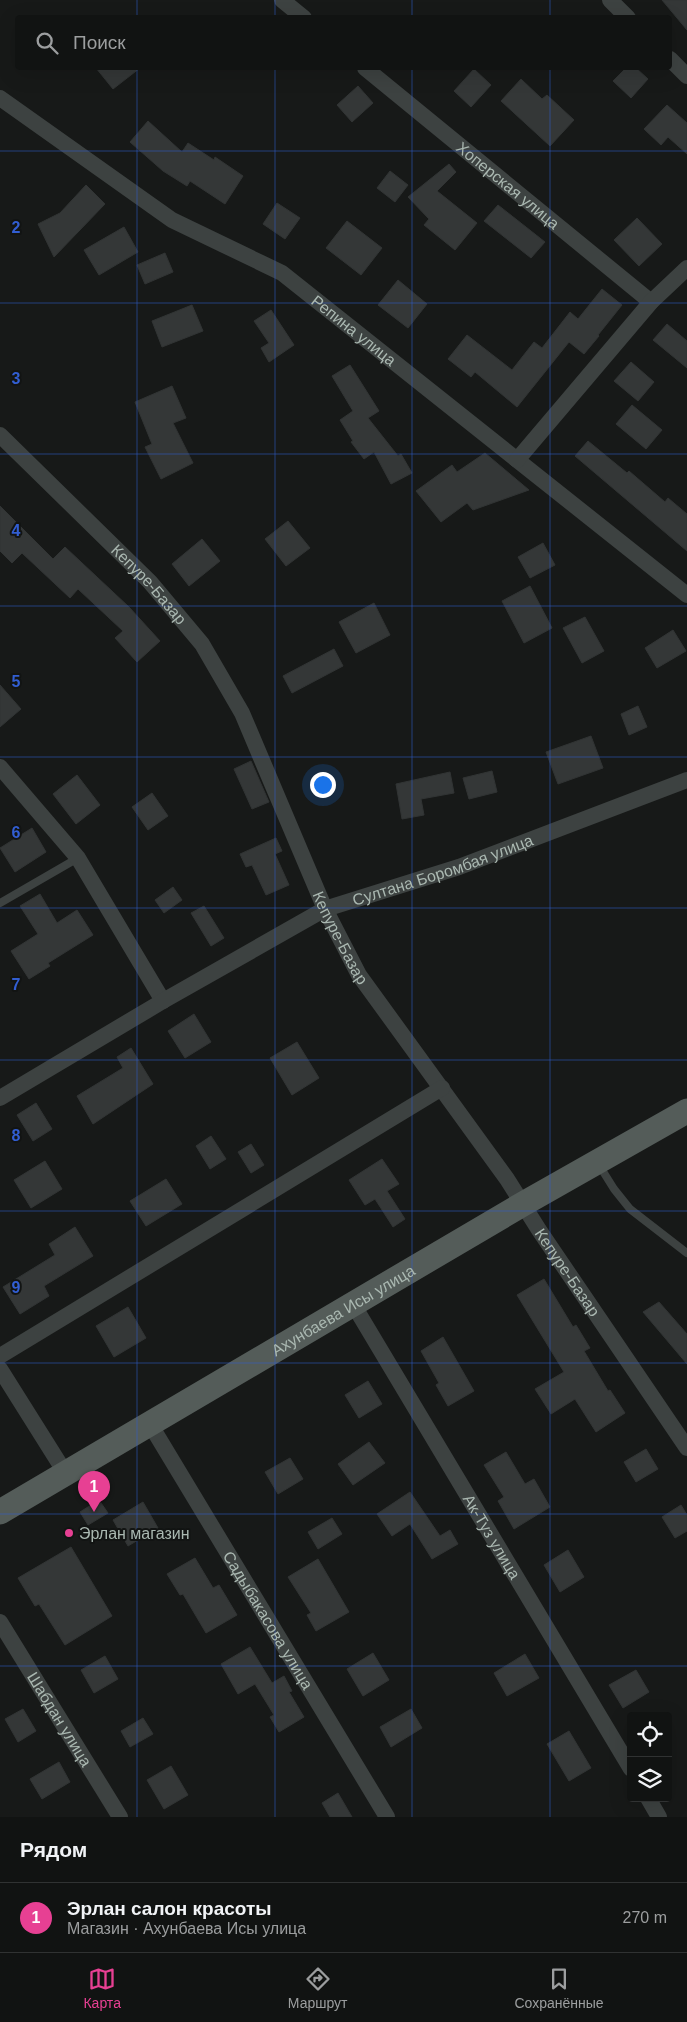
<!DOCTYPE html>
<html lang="ru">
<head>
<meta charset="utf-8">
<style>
  body { margin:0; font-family:Arial,sans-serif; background:#1e2020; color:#f1f3f6 }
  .controls { position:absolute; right:15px; bottom:15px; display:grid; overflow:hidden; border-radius:5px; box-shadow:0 5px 20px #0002 }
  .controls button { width:45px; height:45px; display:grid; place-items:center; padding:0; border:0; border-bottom:1px solid #303232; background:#111312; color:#f1f3f6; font:25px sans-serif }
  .you { position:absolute; left:322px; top:784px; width:18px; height:18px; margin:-12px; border:4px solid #fff; border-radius:50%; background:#1a73e8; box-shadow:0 0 0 8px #1a73e833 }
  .badge { display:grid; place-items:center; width:32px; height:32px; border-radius:50%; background:#e74093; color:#fff; font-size:16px; font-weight:700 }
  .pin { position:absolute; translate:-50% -41px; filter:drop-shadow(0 1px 2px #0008) }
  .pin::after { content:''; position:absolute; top:26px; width:18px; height:15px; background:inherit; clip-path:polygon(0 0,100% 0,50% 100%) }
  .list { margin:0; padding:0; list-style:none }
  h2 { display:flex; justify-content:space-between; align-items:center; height:65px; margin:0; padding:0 20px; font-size:21px }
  h2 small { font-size:16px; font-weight:400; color:#9c9e9f }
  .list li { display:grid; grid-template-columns:32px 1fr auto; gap:15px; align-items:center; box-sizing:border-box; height:70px; padding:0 20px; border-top:1px solid #303232 }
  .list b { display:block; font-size:19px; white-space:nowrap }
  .list p { margin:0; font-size:16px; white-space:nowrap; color:#9c9e9f }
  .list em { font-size:16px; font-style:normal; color:#9c9e9f }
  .icon { flex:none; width:28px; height:28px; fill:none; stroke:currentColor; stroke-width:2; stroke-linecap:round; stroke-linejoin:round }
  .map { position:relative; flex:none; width:687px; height:1817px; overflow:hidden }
  .search { position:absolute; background:#111312; box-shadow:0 5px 20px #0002; left:15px; right:15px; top:15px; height:55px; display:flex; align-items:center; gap:12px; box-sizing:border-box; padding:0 18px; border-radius:5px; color:#9c9e9f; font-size:19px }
  .sheet { height:135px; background:#111312 }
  nav { display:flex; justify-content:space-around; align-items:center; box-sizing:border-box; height:70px; border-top:1px solid #303232; background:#111312; font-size:14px; color:#9c9e9f }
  nav a { display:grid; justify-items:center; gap:2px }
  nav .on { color:#e74093 }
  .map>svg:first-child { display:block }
  .building { fill:#343737; stroke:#313434 }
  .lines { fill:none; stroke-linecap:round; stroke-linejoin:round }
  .service { stroke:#3d4241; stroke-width:8 }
  .minor { stroke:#3d4241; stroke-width:16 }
  .primary { stroke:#545c59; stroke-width:25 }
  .grid { fill:none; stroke:#325ed2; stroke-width:1; stroke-opacity:0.55 }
  .poi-dot { fill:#e74093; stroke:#121413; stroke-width:2 }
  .labels { text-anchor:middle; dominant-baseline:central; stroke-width:4; stroke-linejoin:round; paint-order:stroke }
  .street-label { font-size:16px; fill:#aab8b1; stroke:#121413 }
  .poi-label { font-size:16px; fill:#aab8b1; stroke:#121413; text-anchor:start }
  .grid-label { font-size:16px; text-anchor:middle; font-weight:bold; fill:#325ed2; stroke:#121413; stroke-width:4; stroke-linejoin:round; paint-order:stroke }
</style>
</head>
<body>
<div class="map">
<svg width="687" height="1817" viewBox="0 0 687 1817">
  <rect width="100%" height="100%" fill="#171918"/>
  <g class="building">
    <polygon points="662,0 687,0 687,30"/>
    <polygon points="96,68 140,68 113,89"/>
    <polygon points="626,68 636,68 648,79 631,98 613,81"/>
    <polygon points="474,69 491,85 471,107 454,91"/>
    <polygon points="521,79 542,99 547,95 574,120 550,146 501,101"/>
    <polygon points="358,86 373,103 352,122 337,105"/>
    <polygon points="667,105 687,123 687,154 668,137 661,145 644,129"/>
    <polygon points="148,121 182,152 188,143 214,160 215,157 243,176 225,204 190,181 187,186 163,171 130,142"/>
    <polygon points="449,164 456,172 437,191 477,223 455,250 424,225 429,219 408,197"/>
    <polygon points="390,171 408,185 395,202 377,188"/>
    <polygon points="86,185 105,204 54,257 38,224 60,213"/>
    <polygon points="277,203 300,218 285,239 263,224"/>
    <polygon points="498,205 545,242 531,258 484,221"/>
    <polygon points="637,218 662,244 639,266 614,240"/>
    <polygon points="347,221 382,248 361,275 326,248"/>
    <polygon points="124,227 138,252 99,275 84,250"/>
    <polygon points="165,253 173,272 145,284 137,265"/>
    <polygon points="398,280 427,304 408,328 378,305"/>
    <polygon points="602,289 622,305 598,335 599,336 584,354 569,342 517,407 475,372 471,377 448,359 467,335 512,370 534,342 542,348 570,312 578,319"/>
    <polygon points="192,305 203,331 162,347 152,321"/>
    <polygon points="271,310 294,345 269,362 261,348 269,343 254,321"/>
    <polygon points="667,324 687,341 687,368 653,340"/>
    <polygon points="631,362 654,382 638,401 614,381"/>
    <polygon points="350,365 379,411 368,418 398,456 401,454 412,473 391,484 374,452 364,459 351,442 353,441 340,420 353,411 332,376"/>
    <polygon points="172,386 186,418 173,423 193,463 161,479 145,447 152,444 135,402"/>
    <polygon points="632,405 662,430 646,449 616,424"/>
    <polygon points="588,441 627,473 629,471 665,502 668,498 687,514 687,551 575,456"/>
    <polygon points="485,453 529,490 473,510 467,503 441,522 416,491 452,465 457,472"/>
    <polygon points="0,506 53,559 65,547 129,607 160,641 137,662 115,638 123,631 78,589 70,598 22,553 12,563 0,551"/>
    <polygon points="288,521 310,548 286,566 265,539"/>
    <polygon points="202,539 220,561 189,586 172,564"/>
    <polygon points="543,543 555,565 530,578 518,557"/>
    <polygon points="530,586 552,628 524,643 502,601"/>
    <polygon points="374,603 390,635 356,653 339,622"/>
    <polygon points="585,617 604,651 582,663 563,628"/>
    <polygon points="673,630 686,651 657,668 645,648"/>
    <polygon points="334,649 343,666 292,693 283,676"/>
    <polygon points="0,685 21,709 0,727"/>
    <polygon points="638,706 647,727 629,735 621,714"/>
    <polygon points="591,736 603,768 558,784 546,752"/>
    <polygon points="251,761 269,802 252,809 234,769"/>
    <polygon points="492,771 497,792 469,799 463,778"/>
    <polygon points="450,772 454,793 421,799 424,815 402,819 396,784"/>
    <polygon points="77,775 100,805 76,824 53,794"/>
    <polygon points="152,793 168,816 148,830 132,807"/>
    <polygon points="32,828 46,852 15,872 0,848"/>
    <polygon points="276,838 282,851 275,854 289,885 266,895 252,865 246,867 240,854"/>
    <polygon points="173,887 182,900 164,913 155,900"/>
    <polygon points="40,894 57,923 77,910 93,935 48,963 50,966 29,979 11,951 38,934 20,906"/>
    <polygon points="204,906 224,938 211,946 191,913"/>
    <polygon points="194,1014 211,1042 185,1058 168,1031"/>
    <polygon points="297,1042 319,1078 292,1095 270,1058"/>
    <polygon points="131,1048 153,1084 93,1124 77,1096 123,1068 117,1057"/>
    <polygon points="36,1103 52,1129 33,1141 17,1115"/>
    <polygon points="211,1136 226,1159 210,1169 196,1146"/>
    <polygon points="251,1144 264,1165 251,1173 238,1152"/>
    <polygon points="382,1159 399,1184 387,1191 405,1219 393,1227 375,1199 365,1205 349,1180"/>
    <polygon points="45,1161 62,1189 31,1208 14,1180"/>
    <polygon points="166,1179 182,1204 146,1226 130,1201"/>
    <polygon points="75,1227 93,1256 44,1286 49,1296 20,1314 3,1287 55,1255 49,1244"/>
    <polygon points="544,1279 573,1327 576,1325 590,1348 584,1351 608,1391 610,1390 625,1413 596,1432 575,1399 551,1414 535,1389 564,1372 517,1295"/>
    <polygon points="659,1302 687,1334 687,1364 643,1312"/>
    <polygon points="128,1307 146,1338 114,1357 96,1326"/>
    <polygon points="443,1337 474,1391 448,1406 436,1385 439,1383 421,1351"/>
    <polygon points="368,1381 382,1404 359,1418 345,1395"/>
    <polygon points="369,1442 385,1463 353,1485 338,1464"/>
    <polygon points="646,1449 658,1469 636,1482 624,1462"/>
    <polygon points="506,1452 525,1484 534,1479 550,1507 514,1529 498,1501 504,1497 484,1465"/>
    <polygon points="290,1458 303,1479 278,1494 265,1472"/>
    <polygon points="410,1492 440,1536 450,1530 458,1544 432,1559 410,1524 392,1536 377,1514"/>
    <polygon points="99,1500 108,1513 88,1525 80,1512"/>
    <polygon points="143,1502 158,1528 128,1546 113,1520"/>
    <polygon points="681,1505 687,1515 687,1531 675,1538 662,1517"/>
    <polygon points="332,1518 342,1534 318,1549 308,1532"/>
    <polygon points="71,1547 112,1616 65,1645 39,1604 35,1606 18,1578"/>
    <polygon points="568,1550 584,1577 560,1592 544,1565"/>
    <polygon points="195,1558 213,1588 219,1585 237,1615 206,1633 183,1594 180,1595 167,1574"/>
    <polygon points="318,1559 349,1612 316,1631 307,1615 311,1613 288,1577"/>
    <polygon points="250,1647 272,1683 284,1676 292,1691 289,1692 304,1717 279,1732 270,1717 274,1715 255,1684 238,1694 221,1664"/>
    <polygon points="373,1653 389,1680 363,1696 347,1669"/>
    <polygon points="525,1654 539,1678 507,1696 494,1673"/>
    <polygon points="105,1656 118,1679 94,1693 81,1670"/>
    <polygon points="636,1670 649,1692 623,1708 609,1685"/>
    <polygon points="23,1709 36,1731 18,1742 5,1719"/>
    <polygon points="411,1709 422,1728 391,1747 380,1727"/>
    <polygon points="143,1718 153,1734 130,1747 121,1731"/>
    <polygon points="569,1731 591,1768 569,1781 547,1744"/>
    <polygon points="59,1762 70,1782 42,1799 30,1779"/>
    <polygon points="171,1766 188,1795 164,1809 147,1780"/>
    <polygon points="338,1793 352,1817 330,1817 322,1803"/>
  </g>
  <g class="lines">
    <g class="service">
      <polyline points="0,903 78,858"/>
      <polyline points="599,1165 614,1189 630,1209 687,1253"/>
    </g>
    <g class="minor">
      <polyline points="282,0 304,18"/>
      <polyline points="610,0 628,18"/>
      <polyline points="670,59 687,76"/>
      <path id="s1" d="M365,68L651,302"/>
      <path id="s2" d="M0,98L172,220L282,273L687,595"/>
      <path id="s3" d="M0,435L150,582L202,644L242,713L325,909L359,975L507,1179L539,1230L687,1448"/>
      <polyline points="517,460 651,302 687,268"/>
      <polyline points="0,767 78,858 163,1001"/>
      <path id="s4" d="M0,1098L163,1001L325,909L459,867L687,780"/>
      <path id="s5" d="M353,1304L631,1769"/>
      <polyline points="0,1356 442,1088"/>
      <polyline points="0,1369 66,1474"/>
      <path id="s6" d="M150,1424L387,1817"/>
      <path id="s7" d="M0,1622L120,1817"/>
      <polyline points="648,1798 659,1817"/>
    </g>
    <path class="primary" id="s8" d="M0,1512L523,1204L687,1111"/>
  </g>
  <path class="grid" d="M137,0V18M275,0V18M412,0V18M550,0V18M137,68V1817M275,68V1817M412,68V1817M550,68V1817M0,151H687M0,303H687M0,454H687M0,606H687M0,757H687M0,908H687M0,1060H687M0,1211H687M0,1363H687M0,1514H687M0,1666H687"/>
  <circle class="poi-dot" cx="69" cy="1533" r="5"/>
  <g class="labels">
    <g class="street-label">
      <text stroke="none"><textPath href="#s1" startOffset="185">Хоперская улица</textPath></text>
      <text stroke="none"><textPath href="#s2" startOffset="425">Репина улица</textPath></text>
      <text stroke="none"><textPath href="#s3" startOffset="211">Кепуре-Базар</textPath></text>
      <text stroke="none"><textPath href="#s4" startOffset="500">Султана Боромбая улица</textPath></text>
      <text stroke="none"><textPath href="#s3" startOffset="616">Кепуре-Базар</textPath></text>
      <text stroke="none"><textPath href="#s3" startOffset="1021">Кепуре-Базар</textPath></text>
      <text stroke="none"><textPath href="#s8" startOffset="398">Ахунбаева Исы улица</textPath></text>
      <text stroke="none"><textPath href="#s5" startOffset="271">Ак-Туз улица</textPath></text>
      <text stroke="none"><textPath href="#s6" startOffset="229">Садыбакасова улица</textPath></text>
      <text stroke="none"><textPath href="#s7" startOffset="114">Шабдан улица</textPath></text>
    </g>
    <g class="poi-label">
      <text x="79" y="1533">Эрлан магазин</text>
    </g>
  </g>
  <g class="grid-label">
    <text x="16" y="233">2</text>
    <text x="16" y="384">3</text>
    <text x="16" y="536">4</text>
    <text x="16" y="687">5</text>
    <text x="16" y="838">6</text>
    <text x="16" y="990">7</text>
    <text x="16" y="1141">8</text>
    <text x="16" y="1293">9</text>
  </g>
</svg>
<div class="controls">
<button><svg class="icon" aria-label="locate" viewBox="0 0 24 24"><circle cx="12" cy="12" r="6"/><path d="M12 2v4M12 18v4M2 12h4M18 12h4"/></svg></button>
<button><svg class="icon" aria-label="layers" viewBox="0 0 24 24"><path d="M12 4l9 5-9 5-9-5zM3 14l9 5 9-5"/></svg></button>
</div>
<div class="you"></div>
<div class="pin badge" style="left:94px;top:1512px">1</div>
<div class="search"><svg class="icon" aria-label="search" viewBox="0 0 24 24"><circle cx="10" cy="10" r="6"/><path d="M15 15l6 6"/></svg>Поиск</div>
</div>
<section class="sheet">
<h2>Рядом<small></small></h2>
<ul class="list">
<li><span class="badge">1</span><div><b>Эрлан салон красоты</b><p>Магазин · Ахунбаева Исы улица</p></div><em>270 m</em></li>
</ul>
</section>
<nav>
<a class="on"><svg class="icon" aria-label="map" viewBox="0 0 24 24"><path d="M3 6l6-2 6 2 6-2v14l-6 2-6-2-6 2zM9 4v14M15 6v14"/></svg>Карта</a>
<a><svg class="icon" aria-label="directions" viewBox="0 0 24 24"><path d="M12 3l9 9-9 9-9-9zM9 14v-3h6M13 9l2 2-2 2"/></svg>Маршрут</a>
<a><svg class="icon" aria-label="saved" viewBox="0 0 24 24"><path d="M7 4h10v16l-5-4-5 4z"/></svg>Сохранённые</a>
</nav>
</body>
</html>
